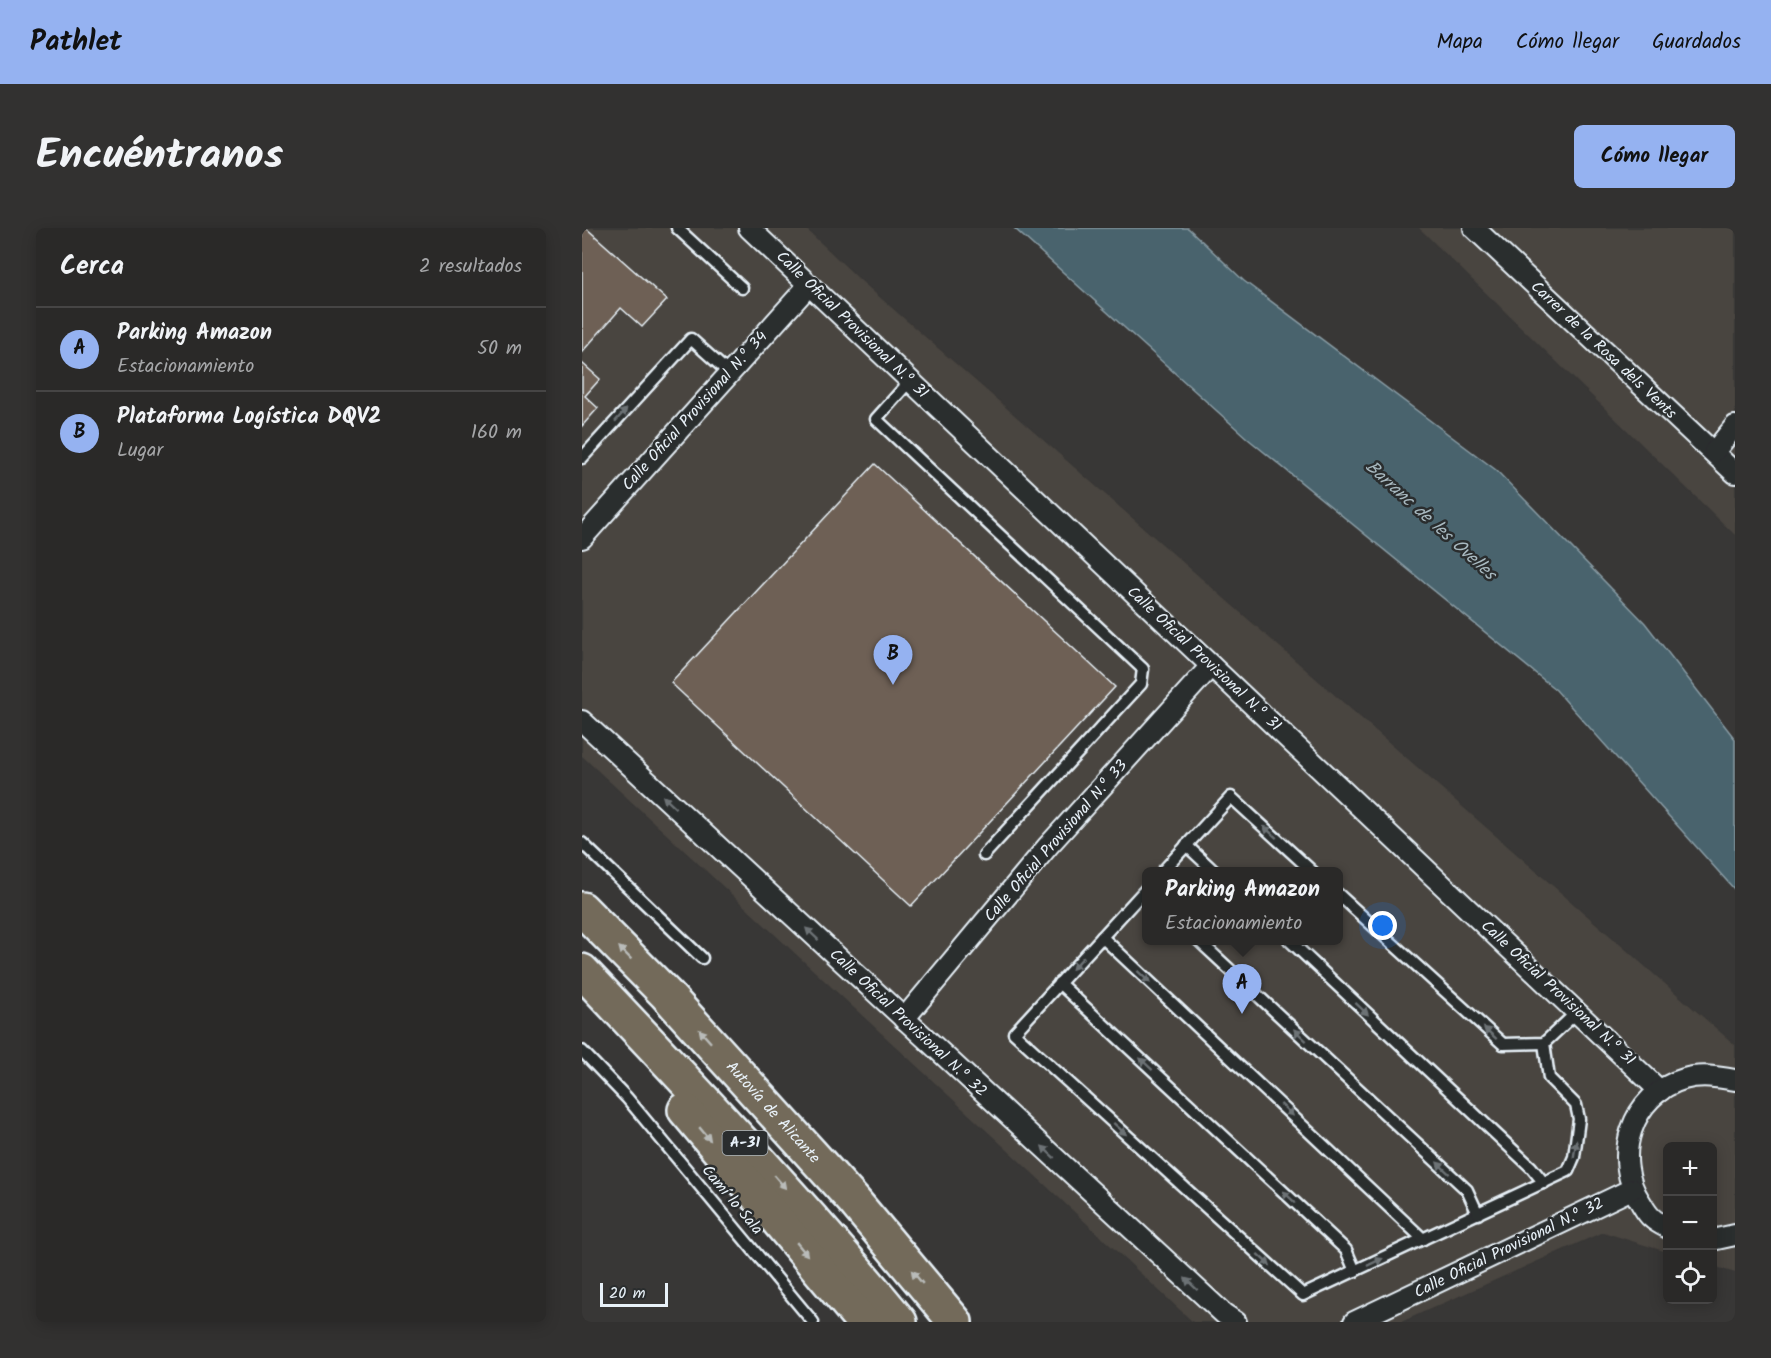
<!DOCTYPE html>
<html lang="es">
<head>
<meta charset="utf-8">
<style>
  body { margin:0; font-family:Kalam,sans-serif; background:#323130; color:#f1f3f6 }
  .controls { position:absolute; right:18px; bottom:18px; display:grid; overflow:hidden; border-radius:9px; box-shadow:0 3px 15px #0003 }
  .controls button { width:54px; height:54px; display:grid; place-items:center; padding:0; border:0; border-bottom:2px solid #464545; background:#2a2928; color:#f1f3f6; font:30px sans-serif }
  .scale { position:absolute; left:18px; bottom:15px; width:68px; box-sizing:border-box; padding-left:6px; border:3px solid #e8f1f8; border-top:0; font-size:16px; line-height:21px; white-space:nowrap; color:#e8f1f8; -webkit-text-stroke:4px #2a2d2e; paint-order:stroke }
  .you { position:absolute; left:801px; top:698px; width:21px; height:21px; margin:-15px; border:4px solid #fff; border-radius:50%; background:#1a73e8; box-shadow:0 0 0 9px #1a73e833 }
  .badge { display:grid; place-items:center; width:39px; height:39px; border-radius:50%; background:#95b2f1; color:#111; font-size:20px; font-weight:700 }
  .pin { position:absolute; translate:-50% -50px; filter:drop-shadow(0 2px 3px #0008) }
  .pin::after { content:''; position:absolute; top:32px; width:21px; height:18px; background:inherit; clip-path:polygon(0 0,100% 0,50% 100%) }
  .popup { position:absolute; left:560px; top:639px; width:201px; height:78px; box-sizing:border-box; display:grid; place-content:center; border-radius:9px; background:#2a2928; filter:drop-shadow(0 2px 4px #0005); font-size:20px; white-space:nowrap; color:#a5a6a8 }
  .popup b { font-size:22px; color:#f1f3f6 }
  .popup::after { content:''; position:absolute; left:50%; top:100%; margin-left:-12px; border:12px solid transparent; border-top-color:#2a2928 }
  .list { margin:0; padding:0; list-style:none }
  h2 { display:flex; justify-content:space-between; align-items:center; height:78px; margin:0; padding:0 24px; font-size:26px }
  h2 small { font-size:20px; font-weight:400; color:#a5a6a8 }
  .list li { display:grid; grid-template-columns:39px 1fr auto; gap:18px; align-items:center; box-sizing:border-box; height:84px; padding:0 24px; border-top:2px solid #464545 }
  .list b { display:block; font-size:22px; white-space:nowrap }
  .list p { margin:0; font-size:20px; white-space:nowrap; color:#a5a6a8 }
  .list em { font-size:20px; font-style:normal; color:#a5a6a8 }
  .icon { flex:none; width:33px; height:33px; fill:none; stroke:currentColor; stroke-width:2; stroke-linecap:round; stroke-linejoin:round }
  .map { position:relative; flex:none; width:1153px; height:1094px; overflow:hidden; border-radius:9px }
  header { display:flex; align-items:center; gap:36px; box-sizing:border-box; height:84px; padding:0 30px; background:#95b2f1; color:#111 }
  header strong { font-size:28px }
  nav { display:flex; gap:33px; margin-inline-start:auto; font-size:21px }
  .intro { display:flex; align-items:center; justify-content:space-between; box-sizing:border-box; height:144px; padding:0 36px }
  h1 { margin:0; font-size:42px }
  .button { padding:15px 27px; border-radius:9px; background:#95b2f1; color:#111; font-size:21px; font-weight:700 }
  main { display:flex; gap:36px; padding:0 36px }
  aside { flex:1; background:#2a2928; border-radius:9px; box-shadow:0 3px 15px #0003 }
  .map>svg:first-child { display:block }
  .built { fill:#48443f; fill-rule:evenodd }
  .water { fill:#49646d; stroke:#899ca5; stroke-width:1.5 }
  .building { fill:#6e6154; stroke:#e8f1f8; stroke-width:1.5 }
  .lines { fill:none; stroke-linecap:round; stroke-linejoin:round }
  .lane-casing { stroke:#e8f1f8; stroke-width:15 }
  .street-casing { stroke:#e8f1f8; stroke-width:24 }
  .highway-casing { stroke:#e8f1f8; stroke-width:38 }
  .lane { stroke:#2a2d2e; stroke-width:10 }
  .street { stroke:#2a2d2e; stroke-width:20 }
  .highway { stroke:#736b5a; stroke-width:33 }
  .oneway { fill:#6c7275 }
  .oneway2 { fill:#b9bbb9 }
  .labels { text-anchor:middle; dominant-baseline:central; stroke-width:5; stroke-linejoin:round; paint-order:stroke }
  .shield { fill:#2a2d2e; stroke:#afb6bb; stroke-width:1.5 }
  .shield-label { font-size:15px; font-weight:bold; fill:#e8f1f8 }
  .street-label { font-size:16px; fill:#e8f1f8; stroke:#2a2d2e }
  .water-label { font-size:18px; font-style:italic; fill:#a8b9c0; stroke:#2a2d2e }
</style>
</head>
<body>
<header>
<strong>Pathlet</strong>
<nav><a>Mapa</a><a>Cómo llegar</a><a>Guardados</a></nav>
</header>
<div class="intro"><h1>Encuéntranos</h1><a class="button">Cómo llegar</a></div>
<main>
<aside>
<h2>Cerca<small>2 resultados</small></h2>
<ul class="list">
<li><span class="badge">A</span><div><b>Parking Amazon</b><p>Estacionamiento</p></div><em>50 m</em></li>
<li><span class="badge">B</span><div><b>Plataforma Logística DQV2</b><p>Lugar</p></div><em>160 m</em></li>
</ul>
</aside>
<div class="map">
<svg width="1153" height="1094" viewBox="0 0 1153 1094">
  <rect width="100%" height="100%" fill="#383736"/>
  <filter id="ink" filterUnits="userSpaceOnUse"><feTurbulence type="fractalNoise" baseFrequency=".0167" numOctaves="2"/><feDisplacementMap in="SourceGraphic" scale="12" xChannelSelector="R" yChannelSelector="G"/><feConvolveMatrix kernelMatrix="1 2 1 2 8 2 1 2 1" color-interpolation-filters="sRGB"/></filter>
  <g filter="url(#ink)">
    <g class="built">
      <path d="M0,0H223L278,52L1153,817V1045L1131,1038L1130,918H1086L1085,1024L1021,1004L819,1094H611L0,528ZM564,644H756V712H564Z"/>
      <polygon points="837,0 1153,0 1153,307"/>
    </g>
    <polygon class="water" points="432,0 606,0 662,53 914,242 1063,395 1153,511 1153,662 974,462 666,211"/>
    <g class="building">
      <polygon points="0,0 4,0 85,72 60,99 39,80 0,124"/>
      <polygon points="0,135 18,151 3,168 16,180 0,198"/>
      <polygon points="293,236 533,459 329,678 89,455"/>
    </g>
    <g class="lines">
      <defs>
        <g id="lane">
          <polyline points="95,0 160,60"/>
          <polyline points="328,153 294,191 561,441 559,456 402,627"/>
          <polyline points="0,230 109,111 147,145"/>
          <polyline points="0,615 120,730"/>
          <polyline points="604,617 633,644"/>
          <polyline points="580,644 649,569 731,644"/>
          <polyline points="564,661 432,805 721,1067 986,943 992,929 997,891 994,877 967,850 962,815"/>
          <polyline points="756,666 921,816 962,815 995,784"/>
          <polyline points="520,709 841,1011"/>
          <polyline points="616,712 885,962 896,986"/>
          <polyline points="707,712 949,939 962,955"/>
          <polyline points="477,755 764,1022 773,1043"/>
          <polyline points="0,823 45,870 231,1094"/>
        </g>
        <g id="street">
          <polyline points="167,0 1078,863"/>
          <path id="s1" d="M892,0L1153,245"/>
          <polyline points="1132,224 1153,198"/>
          <polyline points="0,310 227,57"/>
          <polyline points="0,493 642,1086 654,1094"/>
          <polyline points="322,791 466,618 629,438"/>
          <path d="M1086,1000C1080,997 1074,994 1070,990C1065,986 1062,980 1059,975C1029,931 1049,866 1102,851C1119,846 1136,849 1153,852"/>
          <polyline points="1130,1012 1153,1007"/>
          <polyline points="772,1094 1050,961"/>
        </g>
        <g id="highway">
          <path id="s2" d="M0,681L84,766L271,972L373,1094"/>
          <path d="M0,743C109,858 217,972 318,1094"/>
          <polyline points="103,882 281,1094"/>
        </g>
      </defs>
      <use href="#lane" class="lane-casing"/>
      <use href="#street" class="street-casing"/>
      <use href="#highway" class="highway-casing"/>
      <use href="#lane" class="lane"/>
      <use href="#street" class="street"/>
      <use href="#highway" class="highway"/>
    </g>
    <defs><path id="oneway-solid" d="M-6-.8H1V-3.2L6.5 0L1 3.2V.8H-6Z" transform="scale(1.5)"/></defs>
    <g class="oneway">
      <use href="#oneway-solid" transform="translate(39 187) rotate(-48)"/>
      <use href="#oneway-solid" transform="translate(87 574) rotate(-137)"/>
      <use href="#oneway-solid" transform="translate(688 604) rotate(-138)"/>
      <use href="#oneway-solid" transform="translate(230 706) rotate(-137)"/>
      <use href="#oneway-solid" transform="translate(496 735) rotate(133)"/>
      <use href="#oneway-solid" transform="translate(562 749) rotate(43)"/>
      <use href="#oneway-solid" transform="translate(780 781) rotate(43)"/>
      <use href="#oneway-solid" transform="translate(908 805) rotate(-138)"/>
      <use href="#oneway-solid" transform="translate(718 807) rotate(-137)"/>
      <use href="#oneway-solid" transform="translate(564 836) rotate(-137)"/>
      <use href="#oneway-solid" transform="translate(705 882) rotate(43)"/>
      <use href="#oneway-solid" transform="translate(538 901) rotate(42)"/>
      <use href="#oneway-solid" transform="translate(993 921) rotate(-81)"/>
      <use href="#oneway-solid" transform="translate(466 924) rotate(-137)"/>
      <use href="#oneway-solid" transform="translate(861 940) rotate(-137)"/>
      <use href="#oneway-solid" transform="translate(707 969) rotate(-137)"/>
      <use href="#oneway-solid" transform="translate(682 1032) rotate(42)"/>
      <use href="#oneway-solid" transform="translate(793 1034) rotate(-25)"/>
      <use href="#oneway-solid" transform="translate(609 1056) rotate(-137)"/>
    </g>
    <g class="oneway2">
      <use href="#oneway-solid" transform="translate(43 725) rotate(-135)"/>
      <use href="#oneway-solid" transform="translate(123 808) rotate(-132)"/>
      <use href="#oneway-solid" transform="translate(123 906) rotate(50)"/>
      <use href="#oneway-solid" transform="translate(198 954) rotate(49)"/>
      <use href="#oneway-solid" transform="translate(220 1021) rotate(50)"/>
      <use href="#oneway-solid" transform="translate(335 1049) rotate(-130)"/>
    </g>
  </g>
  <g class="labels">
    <rect class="shield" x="140.5" y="903" width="45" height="24" rx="4.5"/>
    <g class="shield-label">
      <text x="163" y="915">A-31</text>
    </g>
    <g class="street-label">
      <text transform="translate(270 97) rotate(44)">Calle Oficial Provisional N.º 31</text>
      <text stroke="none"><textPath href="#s1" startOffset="178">Carrer de la Rosa dels Vents</textPath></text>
      <text transform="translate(113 183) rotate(-48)">Calle Oficial Provisional N.º 34</text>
      <text transform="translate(622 431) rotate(43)">Calle Oficial Provisional N.º 31</text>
      <text transform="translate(474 613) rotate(-49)">Calle Oficial Provisional N.º 33</text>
      <text transform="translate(976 765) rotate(43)">Calle Oficial Provisional N.º 31</text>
      <text transform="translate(326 795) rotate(43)">Calle Oficial Provisional N.º 32</text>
      <text stroke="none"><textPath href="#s2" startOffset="279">Autovía de Alicante</textPath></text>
      <text transform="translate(150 972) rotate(50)">Camí lo Sala</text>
      <text transform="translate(927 1020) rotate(-26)">Calle Oficial Provisional N.º 32</text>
    </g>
    <g class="water-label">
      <text transform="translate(848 293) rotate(42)">Barranc de les Ovelles</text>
    </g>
  </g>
</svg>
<div class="controls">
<button>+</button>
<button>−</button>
<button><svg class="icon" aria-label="locate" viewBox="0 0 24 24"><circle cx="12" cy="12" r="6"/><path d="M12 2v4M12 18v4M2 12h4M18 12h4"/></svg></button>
</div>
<div class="scale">20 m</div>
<div class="you"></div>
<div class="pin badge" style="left:660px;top:786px">A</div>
<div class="popup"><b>Parking Amazon</b>Estacionamiento</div>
<div class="pin badge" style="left:311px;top:457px">B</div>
</div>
</main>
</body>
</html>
